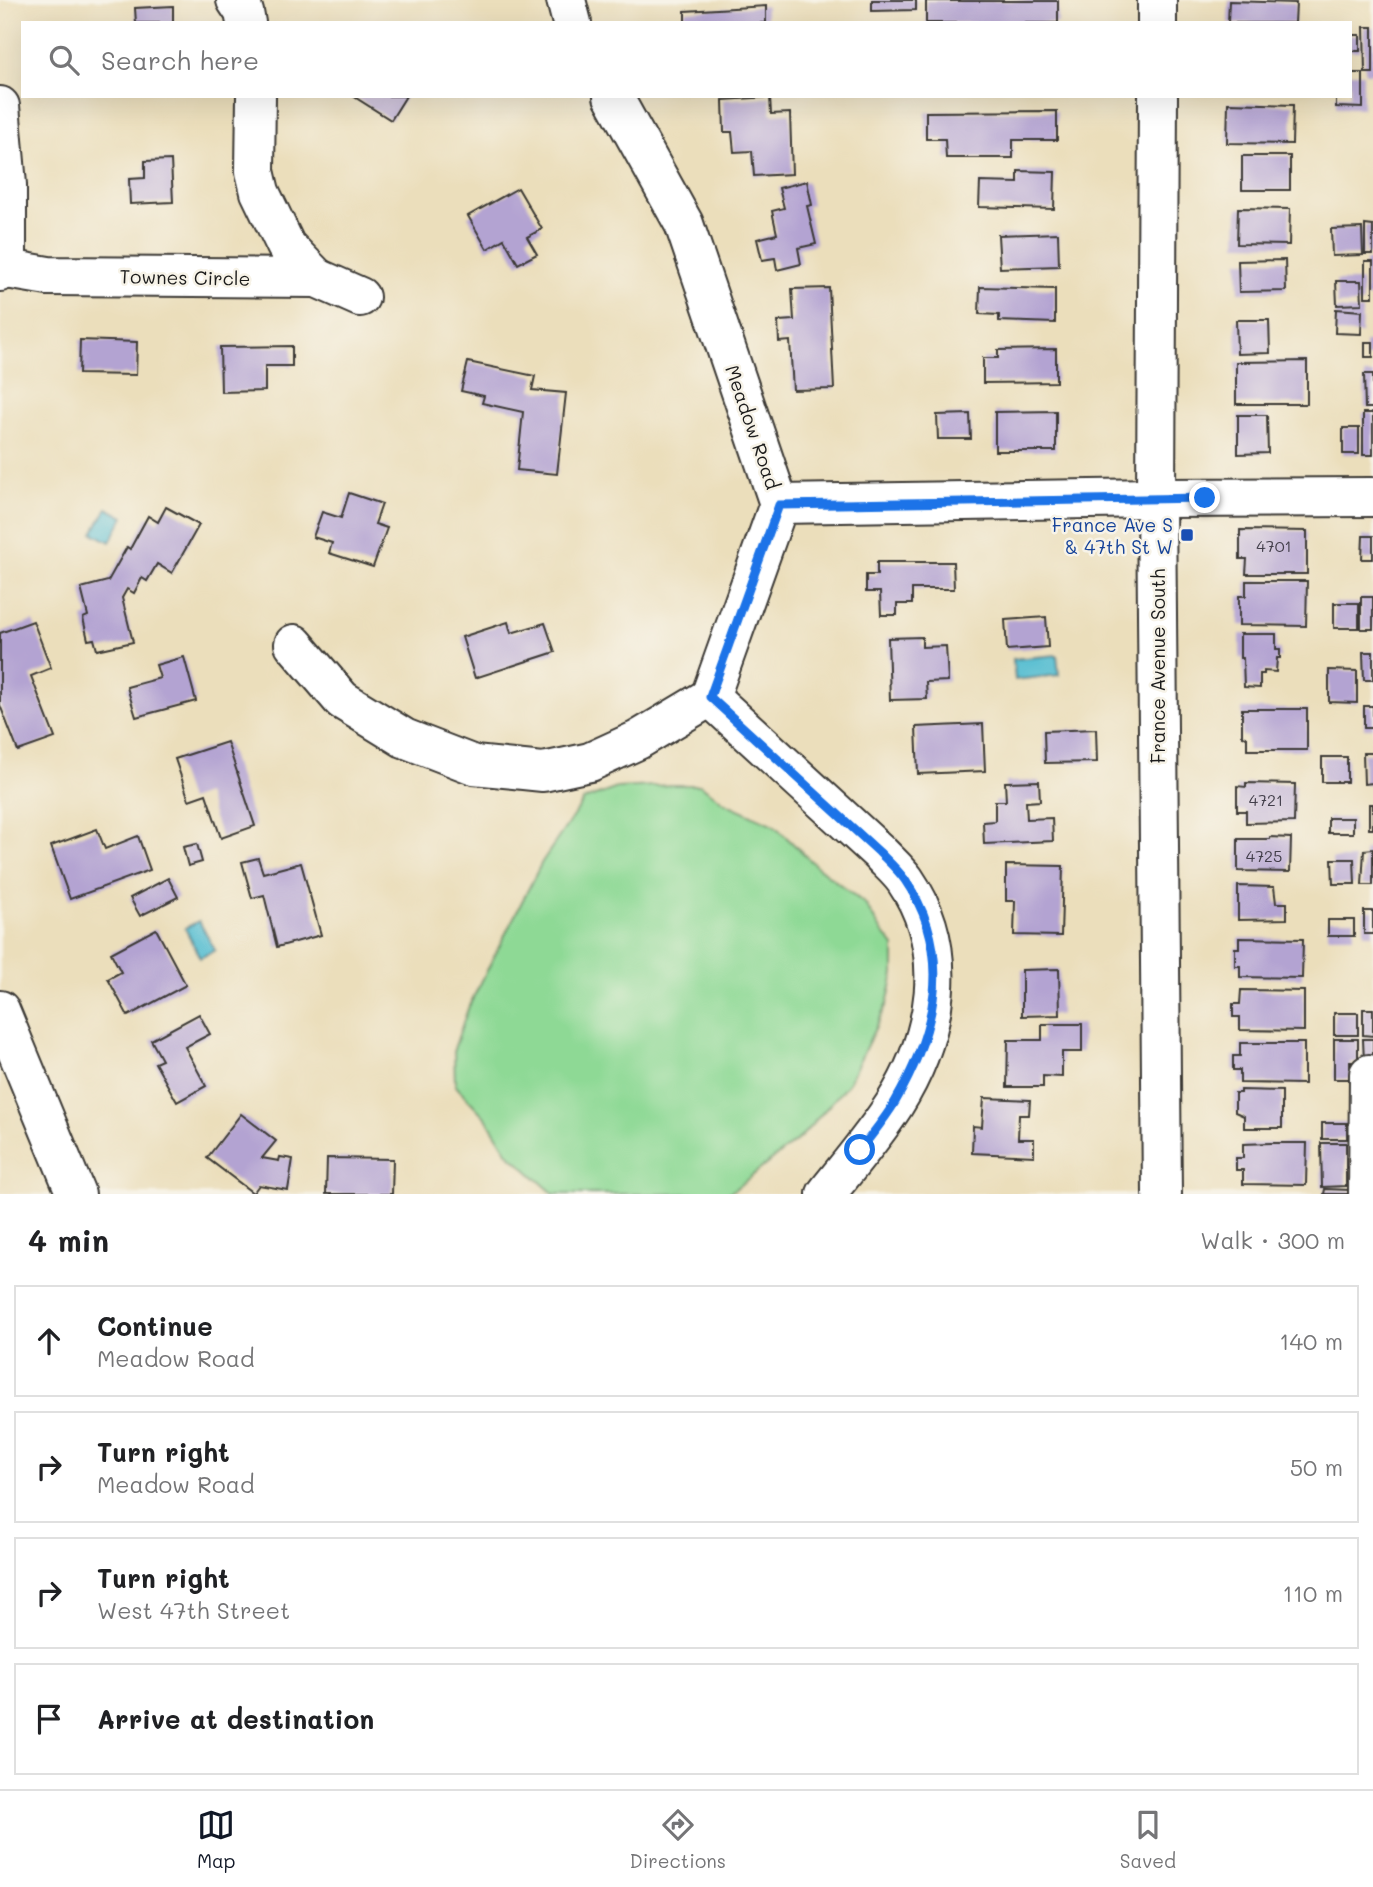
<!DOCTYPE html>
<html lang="en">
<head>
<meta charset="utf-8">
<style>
  body { margin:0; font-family:Mali,sans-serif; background:#f2f2f2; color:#202124 }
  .stop { position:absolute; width:21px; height:21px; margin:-16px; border:5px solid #1a73e8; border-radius:50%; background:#fff }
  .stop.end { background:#1a73e8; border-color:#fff; box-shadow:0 2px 7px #0008 }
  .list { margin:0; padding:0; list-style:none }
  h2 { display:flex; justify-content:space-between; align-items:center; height:91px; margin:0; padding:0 28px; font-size:30px }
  h2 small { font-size:23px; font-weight:400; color:#757577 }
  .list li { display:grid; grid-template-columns:46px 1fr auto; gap:21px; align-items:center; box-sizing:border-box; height:112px; margin:0 14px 14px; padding:0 14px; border:2px solid #e0e0e0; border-radius:0px }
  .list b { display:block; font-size:26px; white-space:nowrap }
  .list p { margin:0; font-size:23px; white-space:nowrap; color:#757577 }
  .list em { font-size:23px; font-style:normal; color:#757577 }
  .icon { flex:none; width:38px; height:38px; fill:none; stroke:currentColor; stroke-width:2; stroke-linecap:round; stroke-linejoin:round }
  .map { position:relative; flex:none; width:1373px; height:1194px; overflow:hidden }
  .search { position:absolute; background:#fff; box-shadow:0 7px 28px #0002; left:21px; right:21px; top:21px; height:77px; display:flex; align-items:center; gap:18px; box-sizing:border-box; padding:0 24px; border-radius:0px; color:#757577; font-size:26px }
  .sheet { height:595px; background:#fff }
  nav { display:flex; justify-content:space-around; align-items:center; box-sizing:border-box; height:98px; border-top:2px solid #e0e0e0; background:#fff; font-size:19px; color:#757577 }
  nav a { display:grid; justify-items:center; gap:4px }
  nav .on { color:#111827 }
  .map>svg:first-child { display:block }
  .green { fill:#8ed995; stroke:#557a58; stroke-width:2 }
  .water { fill:#54bdd1; stroke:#386c76; stroke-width:2 }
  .building { fill:#b3a3d2 }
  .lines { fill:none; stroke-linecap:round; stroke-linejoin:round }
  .minor-casing { stroke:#3b3934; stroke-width:42 }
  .major-casing { stroke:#3b3934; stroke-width:42 }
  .minor { stroke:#fff; stroke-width:38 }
  .major { stroke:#fff; stroke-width:38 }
  .route { stroke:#1a73e8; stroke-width:9 }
  .transit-dot { fill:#1a4fb4; stroke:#f7f3e8; stroke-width:2.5 }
  .labels { text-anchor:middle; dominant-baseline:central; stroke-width:5; stroke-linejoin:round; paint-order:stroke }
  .number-label { font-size:16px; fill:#423e4a }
  .street-label { font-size:19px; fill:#1c1c1c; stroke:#f7f3e8 }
  .transit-label { font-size:19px; fill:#164399; stroke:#f7f3e8; text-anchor:end }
</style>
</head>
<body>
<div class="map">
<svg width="1373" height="1194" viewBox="0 0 1373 1194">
  <rect width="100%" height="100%" fill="#f7f3e8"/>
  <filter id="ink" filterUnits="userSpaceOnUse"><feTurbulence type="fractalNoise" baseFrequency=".0143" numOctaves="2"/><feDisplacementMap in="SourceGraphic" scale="14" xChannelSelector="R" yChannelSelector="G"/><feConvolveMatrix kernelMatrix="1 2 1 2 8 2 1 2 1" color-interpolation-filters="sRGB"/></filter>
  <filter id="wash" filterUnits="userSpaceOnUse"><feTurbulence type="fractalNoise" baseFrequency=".00686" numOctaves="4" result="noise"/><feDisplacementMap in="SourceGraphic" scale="28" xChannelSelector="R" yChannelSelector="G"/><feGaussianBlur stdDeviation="1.57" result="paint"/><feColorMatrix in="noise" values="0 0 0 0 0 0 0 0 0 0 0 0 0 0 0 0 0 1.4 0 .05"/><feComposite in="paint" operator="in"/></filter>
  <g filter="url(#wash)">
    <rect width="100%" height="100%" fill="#ebdebb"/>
    <polygon class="green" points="673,785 700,785 727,804 774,825 815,865 865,904 879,927 894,946 894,974 887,1004 848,1084 801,1137 735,1189 727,1194 554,1194 508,1153 486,1118 455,1085 454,1049 469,1006 542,862 584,800 617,788"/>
    <g class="water">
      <polygon points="107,508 124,517 110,542 93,533"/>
      <polygon points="1057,655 1059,675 1015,680 1013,659"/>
      <polygon points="199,921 215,950 200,958 185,928"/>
    </g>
    <g id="blocks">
      <g class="building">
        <polygon points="872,0 916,0 916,10 872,11"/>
        <rect x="926" y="1" width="132" height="22"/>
        <polygon points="1229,1 1296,3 1295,23 1228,23"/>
        <polygon points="173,6 173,23 136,23 135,8"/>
        <polygon points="766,6 766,23 685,23 685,11"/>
        <polygon points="1364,27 1373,27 1373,73 1365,73"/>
        <rect x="1350" y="35" width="10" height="16"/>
        <polygon points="1350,73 1363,73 1363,108 1336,107 1336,96 1350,96"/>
        <polygon points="353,96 406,96 391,120"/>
        <polygon points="770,97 771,114 790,113 792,174 754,176 752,151 734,152 732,132 724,132 723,100"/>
        <polygon points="1228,103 1293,105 1292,144 1227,143"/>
        <polygon points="1057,111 1057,140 1013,140 1013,158 946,158 945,139 926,139 926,112"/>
        <rect x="1242" y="156" width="48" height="34"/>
        <polygon points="171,160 173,202 130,204 129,179 145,178 145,161"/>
        <polygon points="1018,171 1055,172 1054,209 979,207 980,182 1018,183"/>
        <polygon points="807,181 812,205 807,206 816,244 798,248 801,264 777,270 775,258 762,260 757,239 777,234 772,211 784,208 779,188"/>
        <polygon points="518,188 542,229 527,237 537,254 518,264 504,239 487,249 468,216"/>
        <polygon points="1238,208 1290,209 1289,245 1237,244"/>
        <polygon points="1365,225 1373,226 1373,254 1365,254"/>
        <polygon points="1362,228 1363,255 1332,256 1331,229"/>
        <polygon points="1058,233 1059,266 1000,268 998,235"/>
        <polygon points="1285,260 1286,291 1239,292 1238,261"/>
        <rect x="1365" y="261" width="8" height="36"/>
        <polygon points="1336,281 1361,281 1362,304 1337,305"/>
        <polygon points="980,287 1055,289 1055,323 999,321 999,315 979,314"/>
        <polygon points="829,288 834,389 793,390 790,341 779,342 778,321 794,320 792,289"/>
        <polygon points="1336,309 1362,311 1361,334 1335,333"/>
        <polygon points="1236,320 1269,320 1270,353 1237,354"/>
        <polygon points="80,340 137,342 136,375 79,374"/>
        <rect x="1365" y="342" width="8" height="15"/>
        <polygon points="292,346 292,366 265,366 265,391 221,392 220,347"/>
        <polygon points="1056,349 1056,382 983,383 983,358 998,358 998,350"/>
        <polygon points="1307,361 1307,404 1236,404 1236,362"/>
        <polygon points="468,362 535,376 532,390 566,393 557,474 517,470 523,412 482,403 484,396 461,391"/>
        <polygon points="1364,374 1373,374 1373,408 1365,408"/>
        <polygon points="1056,411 1056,451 995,451 995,412"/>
        <rect x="1363" y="413" width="10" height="42"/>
        <polygon points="970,414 971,439 938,439 937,415"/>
        <polygon points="1238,415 1267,415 1268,453 1238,454"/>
        <rect x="1343" y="428" width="16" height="26"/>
        <polygon points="349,493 382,504 375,524 387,528 373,567 329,553 332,543 313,537 322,512 341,518"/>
        <polygon points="166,507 199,525 172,573 157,564 147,581 142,578 134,593 127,589 122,598 133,642 97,650 94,639 88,640 83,618 88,616 81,588 108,581 127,547 130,549 148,516 158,522"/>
        <polygon points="1240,530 1307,531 1307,574 1246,574 1247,559 1240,559"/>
        <polygon points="1363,536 1373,536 1373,559 1362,559"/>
        <polygon points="877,562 953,562 954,589 912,589 912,604 897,604 897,615 881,615 880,592 866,592 866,575 877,575"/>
        <polygon points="1246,581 1307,581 1306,626 1239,625 1239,596 1246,596"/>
        <rect x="1361" y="597" width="12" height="32"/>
        <rect x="1334" y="603" width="25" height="25"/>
        <polygon points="1046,617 1048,647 1007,650 1005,620"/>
        <polygon points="33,621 51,668 31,676 55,738 18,751 0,705 0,633"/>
        <polygon points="508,622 511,633 545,623 555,652 475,678 462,637"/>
        <polygon points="1240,634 1276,634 1276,649 1280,649 1280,658 1277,658 1276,672 1264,671 1264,674 1260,674 1260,688 1244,687 1243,658 1240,658"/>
        <polygon points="922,637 922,647 946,646 948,681 926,682 927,699 890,700 888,638"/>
        <polygon points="1363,652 1373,652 1373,680 1364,680"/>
        <polygon points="184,657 196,701 136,717 127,687 160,678 156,665"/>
        <polygon points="1329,670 1357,671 1357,703 1329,702"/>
        <rect x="1364" y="706" width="9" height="22"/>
        <polygon points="1242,709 1307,709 1307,750 1247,750 1247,737 1242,736"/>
        <polygon points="983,724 985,771 918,774 916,727"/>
        <polygon points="1096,729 1097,762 1045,763 1044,731"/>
        <polygon points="227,742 255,826 221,838 206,794 189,800 175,759"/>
        <polygon points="1363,753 1373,753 1373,783 1364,784"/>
        <rect x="1322" y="757" width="25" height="25"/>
        <polygon points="1039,781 1040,801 1026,802 1027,819 1052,818 1053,841 984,844 983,822 995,821 995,801 1006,801 1005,782"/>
        <polygon points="1246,783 1295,784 1294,822 1246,823 1246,811 1237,811 1237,786 1246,787"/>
        <rect x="1369" y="804" width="4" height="25"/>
        <rect x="1328" y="818" width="25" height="15"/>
        <polygon points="97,829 105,849 138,836 150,870 70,899 51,846"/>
        <polygon points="1270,837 1291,838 1290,872 1238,871 1238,839 1270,839"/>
        <polygon points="197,844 202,862 188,866 183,847"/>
        <polygon points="1373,849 1373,885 1362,885 1364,850"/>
        <polygon points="258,858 263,873 301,863 321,935 277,947 264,895 252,898 242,862"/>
        <polygon points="1332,859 1354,859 1355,884 1333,884"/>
        <polygon points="1006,865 1063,866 1061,936 1014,935 1015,901 1006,901"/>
        <polygon points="168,878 178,897 140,916 130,898"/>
        <polygon points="1238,886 1274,887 1276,903 1287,903 1287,919 1238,920"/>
        <rect x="1364" y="911" width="9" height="23"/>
        <rect x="1328" y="920" width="26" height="16"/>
        <polygon points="156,929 186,985 128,1016 108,979 121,972 111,953"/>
        <polygon points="1239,938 1303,939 1302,978 1240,977 1240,966 1235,966 1235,948 1239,948"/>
        <polygon points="1059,969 1060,1015 1022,1016 1022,970"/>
        <polygon points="1241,990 1304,991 1304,1031 1240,1030 1240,1017 1233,1017 1233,1004 1240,1004"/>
        <polygon points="1363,1009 1373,1009 1373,1036 1363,1035"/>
        <rect x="1334" y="1013" width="24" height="22"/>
        <polygon points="199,1014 210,1034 185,1047 206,1086 177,1102 155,1063 162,1060 151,1040"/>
        <polygon points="1042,1024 1082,1024 1082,1052 1062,1052 1062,1077 1043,1076 1043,1087 1007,1087 1008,1040 1042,1040"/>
        <polygon points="1334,1039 1358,1039 1358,1062 1350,1062 1350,1079 1334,1079"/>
        <polygon points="1363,1039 1373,1039 1373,1064 1364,1062"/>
        <polygon points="1240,1043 1304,1043 1304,1084 1240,1083 1240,1070 1233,1070 1233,1056 1240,1056"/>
        <polygon points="1241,1090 1282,1091 1282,1128 1244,1128 1244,1116 1235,1112 1235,1093 1241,1093"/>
        <polygon points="984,1098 1030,1100 1029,1115 1019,1115 1018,1139 1034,1139 1034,1156 972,1153 973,1126 982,1127"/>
        <polygon points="241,1114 276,1141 262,1158 279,1161 280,1157 293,1159 288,1190 259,1185 253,1193 207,1158"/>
        <rect x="1322" y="1123" width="25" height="16"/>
        <polygon points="1271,1143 1307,1143 1306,1185 1243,1184 1243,1170 1236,1170 1236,1158 1243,1158 1243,1144"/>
        <polygon points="1321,1143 1346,1143 1346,1186 1322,1187"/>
        <polygon points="327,1158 393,1159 392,1194 326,1194"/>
        <polygon points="1325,1189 1351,1190 1351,1194 1324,1194"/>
      </g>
    </g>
  </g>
  <g filter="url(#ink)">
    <use href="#blocks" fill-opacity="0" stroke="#3b3934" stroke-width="2"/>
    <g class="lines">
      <defs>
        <g id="minor">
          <polyline points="236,0 244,12 246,23"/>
          <polyline points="566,0 572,23"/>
          <polyline points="256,96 255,171 260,192 286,246 317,278"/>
          <path d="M613,96L684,224L779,504L710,697L879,852C887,861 898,870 905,880C953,950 937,1037 894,1105C874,1136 849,1165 826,1194"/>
          <polyline points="0,106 7,185 7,269 0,272"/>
          <polyline points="7,269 48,276 317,278 360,297"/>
          <polyline points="779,504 1156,498 1373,497"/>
          <polyline points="294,644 342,700 404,738 474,765 543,772 590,762 638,740 710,697"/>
          <polyline points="0,1010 76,1194"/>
          <polyline points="1368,1194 1369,1074"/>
        </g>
        <g id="major">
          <polyline points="1157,0 1157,23"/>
          <polyline points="1158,96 1156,498 1162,1194"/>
        </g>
      </defs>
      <use href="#minor" class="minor-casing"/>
      <use href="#major" class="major-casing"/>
      <use href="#minor" class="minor"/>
      <use href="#major" class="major"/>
    </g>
  </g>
  <g class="lines" filter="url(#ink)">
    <path class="route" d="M860,1150C872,1134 885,1119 895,1102C936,1031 955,953 905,880C898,870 888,861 879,852L710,697L779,505L1205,498"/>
  </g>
  <rect class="transit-dot" x="1180" y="528" width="14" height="14" rx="3.5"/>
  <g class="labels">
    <g class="number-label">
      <text x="1274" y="545">4701</text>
      <text x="1266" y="799">4721</text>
      <text x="1264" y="855">4725</text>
    </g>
    <g class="street-label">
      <text transform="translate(185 277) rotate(1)">Townes Circle</text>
      <text transform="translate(753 427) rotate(71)">Meadow Road</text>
      <text transform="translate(1157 666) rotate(-90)">France Avenue South</text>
    </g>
    <g class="transit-label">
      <text x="1173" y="524">France Ave S<tspan x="1173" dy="22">&amp; 47th St W</tspan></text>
    </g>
  </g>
</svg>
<div class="stop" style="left:860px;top:1150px"></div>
<div class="stop end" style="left:1205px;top:498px"></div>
<div class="search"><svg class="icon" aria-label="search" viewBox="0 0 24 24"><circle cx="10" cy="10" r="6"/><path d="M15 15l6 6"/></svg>Search here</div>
</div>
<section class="sheet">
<h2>4 min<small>Walk · 300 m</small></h2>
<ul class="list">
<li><svg class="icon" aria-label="ahead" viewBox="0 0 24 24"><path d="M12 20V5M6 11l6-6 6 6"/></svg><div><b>Continue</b><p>Meadow Road</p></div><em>140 m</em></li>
<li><svg class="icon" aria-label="right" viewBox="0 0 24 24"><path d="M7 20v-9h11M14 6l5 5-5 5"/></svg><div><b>Turn right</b><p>Meadow Road</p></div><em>50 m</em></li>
<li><svg class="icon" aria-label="right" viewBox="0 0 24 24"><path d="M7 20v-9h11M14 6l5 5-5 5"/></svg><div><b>Turn right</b><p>West 47th Street</p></div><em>110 m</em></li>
<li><svg class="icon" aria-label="arrive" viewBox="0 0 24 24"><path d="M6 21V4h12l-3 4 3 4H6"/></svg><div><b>Arrive at destination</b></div></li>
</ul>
</section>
<nav>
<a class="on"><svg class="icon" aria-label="map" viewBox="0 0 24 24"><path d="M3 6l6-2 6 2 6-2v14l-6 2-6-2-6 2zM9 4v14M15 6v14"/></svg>Map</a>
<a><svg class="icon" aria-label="directions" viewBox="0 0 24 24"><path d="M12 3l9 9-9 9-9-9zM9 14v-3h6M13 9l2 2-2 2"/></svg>Directions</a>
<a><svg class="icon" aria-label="saved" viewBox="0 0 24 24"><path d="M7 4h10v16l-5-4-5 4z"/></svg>Saved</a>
</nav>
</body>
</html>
